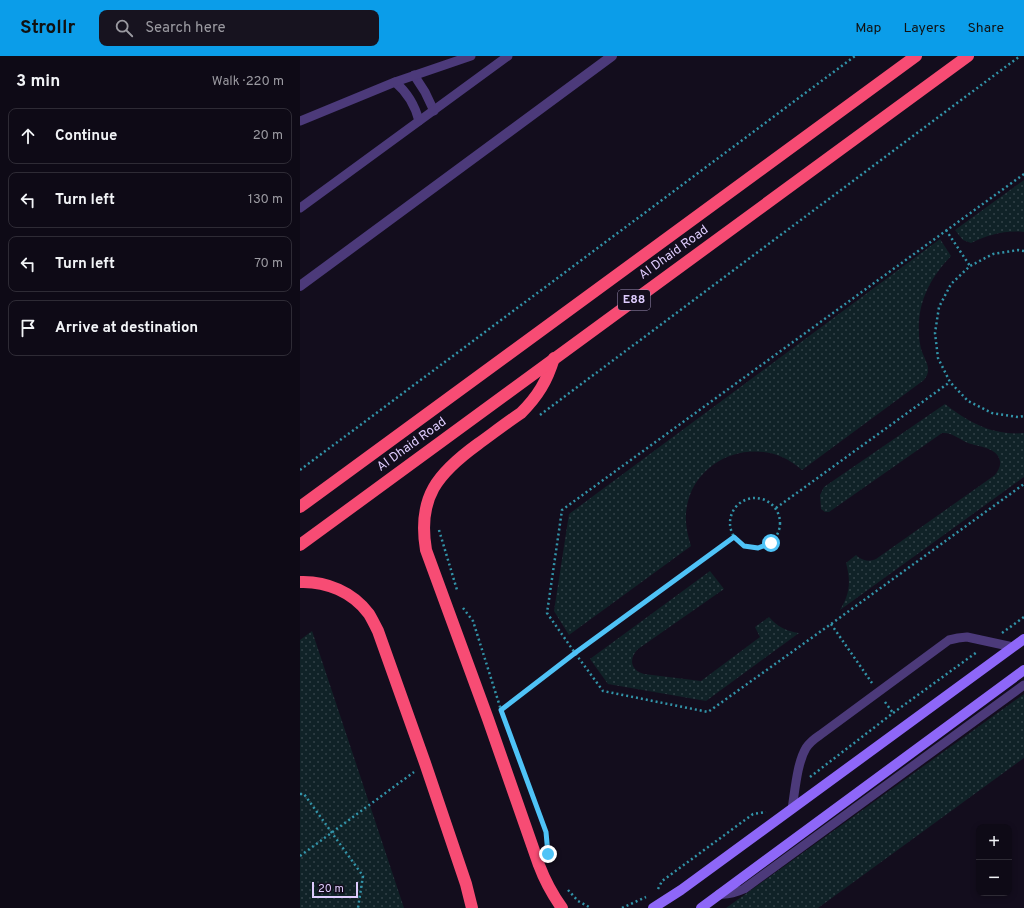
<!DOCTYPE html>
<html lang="en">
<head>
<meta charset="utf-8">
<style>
  body { margin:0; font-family:Overpass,sans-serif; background:#17131f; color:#f1f3f6 }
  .controls { position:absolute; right:12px; bottom:12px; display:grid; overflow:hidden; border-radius:8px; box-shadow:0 2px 6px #0003 }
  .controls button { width:36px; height:36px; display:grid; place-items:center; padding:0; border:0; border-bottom:1px solid #2e2b35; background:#0e0a16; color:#f1f3f6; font:20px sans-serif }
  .scale { position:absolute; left:12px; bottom:10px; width:46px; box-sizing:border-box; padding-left:4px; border:2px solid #ddcbfd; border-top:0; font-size:11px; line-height:14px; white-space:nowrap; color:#ddcbfd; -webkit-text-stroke:3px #130d1d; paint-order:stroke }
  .stop { position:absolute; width:12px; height:12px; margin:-9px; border:3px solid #4fc3f7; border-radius:50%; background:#fff }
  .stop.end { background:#4fc3f7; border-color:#fff; box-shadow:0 1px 4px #0008 }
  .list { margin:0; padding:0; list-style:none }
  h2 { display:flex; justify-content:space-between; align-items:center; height:52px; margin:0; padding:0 16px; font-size:17px }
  h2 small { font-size:13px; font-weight:400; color:#9b9aa1 }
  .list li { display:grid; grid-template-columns:26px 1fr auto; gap:12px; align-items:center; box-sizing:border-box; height:56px; margin:0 8px 8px; padding:0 8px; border:1px solid #2e2b35; border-radius:8px }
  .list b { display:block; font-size:15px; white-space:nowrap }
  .list em { font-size:13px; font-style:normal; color:#9b9aa1 }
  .icon { flex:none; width:22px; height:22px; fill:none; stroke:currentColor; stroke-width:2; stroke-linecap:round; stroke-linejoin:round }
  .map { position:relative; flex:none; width:724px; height:852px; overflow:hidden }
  header { display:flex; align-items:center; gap:24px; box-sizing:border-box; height:56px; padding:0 20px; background:#0b9de9; color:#111 }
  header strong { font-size:19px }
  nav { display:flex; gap:22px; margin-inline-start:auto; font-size:14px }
  .search { width:280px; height:36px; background:#17131f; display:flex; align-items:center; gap:10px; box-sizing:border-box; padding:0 14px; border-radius:8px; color:#9b9aa1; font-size:15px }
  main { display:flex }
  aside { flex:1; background:#0e0a16 }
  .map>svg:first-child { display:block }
  .grass { fill:url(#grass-dots) }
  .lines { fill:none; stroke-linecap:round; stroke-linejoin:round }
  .path { stroke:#3294a9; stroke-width:2.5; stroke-dasharray:2 3; stroke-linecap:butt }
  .lane { stroke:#4c3a7a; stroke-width:9 }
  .street { stroke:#4c3a7a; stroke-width:10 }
  .secondary { stroke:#8e67f8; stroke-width:10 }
  .highway { stroke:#f74c74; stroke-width:12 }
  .route { stroke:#4fc3f7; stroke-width:5 }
  .labels { text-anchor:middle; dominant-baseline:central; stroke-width:4; stroke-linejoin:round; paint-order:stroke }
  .shield { fill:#130d1d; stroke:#a092ba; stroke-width:1 }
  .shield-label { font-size:12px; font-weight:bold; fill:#ddcbfd }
  .street-label { font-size:13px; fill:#ddcbfd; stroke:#130d1d }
</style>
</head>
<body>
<header>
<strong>Strollr</strong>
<div class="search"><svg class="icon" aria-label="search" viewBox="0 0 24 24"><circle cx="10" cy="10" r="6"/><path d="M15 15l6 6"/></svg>Search here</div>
<nav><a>Map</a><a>Layers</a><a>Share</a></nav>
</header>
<main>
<aside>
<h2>3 min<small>Walk · 220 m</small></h2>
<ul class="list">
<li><svg class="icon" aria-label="ahead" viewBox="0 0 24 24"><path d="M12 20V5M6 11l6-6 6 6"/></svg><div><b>Continue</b></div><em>20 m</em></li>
<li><svg class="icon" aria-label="left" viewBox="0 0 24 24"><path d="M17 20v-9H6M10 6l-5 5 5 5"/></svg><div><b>Turn left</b></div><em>130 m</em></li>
<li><svg class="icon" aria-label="left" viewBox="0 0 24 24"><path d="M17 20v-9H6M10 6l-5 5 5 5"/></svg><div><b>Turn left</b></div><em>70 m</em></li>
<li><svg class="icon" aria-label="arrive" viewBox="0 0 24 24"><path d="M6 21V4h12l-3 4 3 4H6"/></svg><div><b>Arrive at destination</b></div></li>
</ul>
</aside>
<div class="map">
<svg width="724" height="852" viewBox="0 0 724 852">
  <defs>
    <pattern id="grass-dots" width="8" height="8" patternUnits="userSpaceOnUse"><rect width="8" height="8" fill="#102227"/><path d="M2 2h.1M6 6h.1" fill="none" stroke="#324147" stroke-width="1.8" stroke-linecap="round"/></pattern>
  </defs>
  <rect width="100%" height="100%" fill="#130d1d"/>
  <g class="grass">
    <path d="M724,124V176C705,174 688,179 671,187L663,184L655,174Z"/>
    <path d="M640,183L651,200C630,222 617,247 619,278C619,283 620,288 621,293C625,305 633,313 624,324L502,414C496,409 489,404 482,401C444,385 399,405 388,445C384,460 386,475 391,490L269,579L254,555L269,458Z"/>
    <path d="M645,348C668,366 693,380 724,377V421L540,554C550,538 551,525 546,507L556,499C562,505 569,506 576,503L695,419C698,415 701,410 700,405C697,391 679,391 668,387C659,383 652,376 642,377L529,456H525L521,453L520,439L524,431Z"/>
    <path d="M410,515L424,533L338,593C328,603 331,615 344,618L401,625L460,581L455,571L469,561C478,571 486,575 499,577L406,645L308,628L290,603Z"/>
    <polygon points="12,575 104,852 0,852 0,584"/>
    <polygon points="724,638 724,702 518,852 426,852"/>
  </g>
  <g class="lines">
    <g class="path">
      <polyline points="724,118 262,454 247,557 275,597 303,635 408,656 531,568 724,428"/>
      <polyline points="646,174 670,210"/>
      <polyline points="724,195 718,194 693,198 670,210 651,228 639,251 635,277 638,302 650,326 668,345 692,357 718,361 724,360"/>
      <polyline points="240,359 720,0"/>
      <polyline points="0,414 555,0"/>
      <circle cx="455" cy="467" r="25"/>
      <polyline points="476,452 650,326"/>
      <polyline points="139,474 157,534"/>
      <polyline points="163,552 173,565 201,654 246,776 247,789"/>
      <polyline points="531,568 572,627"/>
      <polyline points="702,577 724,561"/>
      <polyline points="585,646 593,657"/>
      <polyline points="200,655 275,597 434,481"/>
      <polyline points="510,721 593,657 677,596"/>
      <polyline points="0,738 4,738 63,820 58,852"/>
      <polyline points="0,800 114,716"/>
      <polyline points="358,833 362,825 453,758 466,756"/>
      <polyline points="268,834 278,845 291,852"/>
      <polyline points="322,852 346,841"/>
    </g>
    <g class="lane">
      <polyline points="114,19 125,36 134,55"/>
      <path d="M95,26C108,37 115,49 119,65"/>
      <polyline points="0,65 95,26 171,0"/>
      <polyline points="0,152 208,0"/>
      <path d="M492,753C495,735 497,707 506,692C510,686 514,683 520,679L649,584L658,582L667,581L713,591"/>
      <path d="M419,838C428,839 435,837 444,833L724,629"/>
    </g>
    <polyline class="street" points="0,230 312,0"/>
    <g class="secondary">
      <polyline points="353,852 381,834 724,583"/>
      <polyline points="401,852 724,614"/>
    </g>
    <g class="highway">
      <path d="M254,302C247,325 238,340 221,357C206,367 192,378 178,388C138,417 117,441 126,494L188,663L239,809C245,825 252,838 262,852"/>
      <polyline points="0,451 616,0"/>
      <polyline points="0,489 668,0"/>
      <path d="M0,526C26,525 53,536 69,558C72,563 75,569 78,575L125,707L166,828L172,852"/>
    </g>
  </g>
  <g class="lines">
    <polyline class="route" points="248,798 246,776 201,654 275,597 434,481 444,490 458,492 471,487"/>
  </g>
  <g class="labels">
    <rect class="shield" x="318" y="234" width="32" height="20" rx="3"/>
    <g class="shield-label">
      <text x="334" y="244">E88</text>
    </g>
    <g class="street-label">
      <text transform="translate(374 197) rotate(-36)">Al Dhaid Road</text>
      <text transform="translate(112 389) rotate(-36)">Al Dhaid Road</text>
    </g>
  </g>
</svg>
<div class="controls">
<button>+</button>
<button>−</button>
</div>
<div class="scale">20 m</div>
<div class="stop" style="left:471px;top:487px"></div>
<div class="stop end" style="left:248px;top:798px"></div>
</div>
</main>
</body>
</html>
